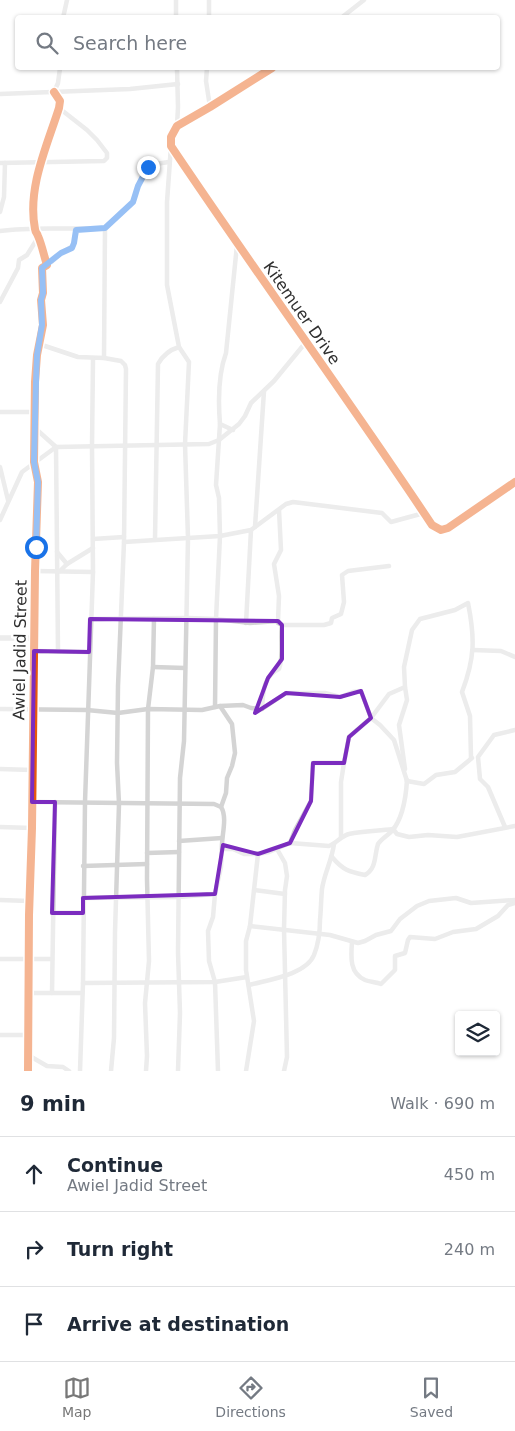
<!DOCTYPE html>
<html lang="en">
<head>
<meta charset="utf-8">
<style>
  body { margin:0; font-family:"DejaVu Sans",sans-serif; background:#f2f2f3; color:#1f2937 }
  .controls { position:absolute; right:15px; bottom:15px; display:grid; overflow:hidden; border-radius:5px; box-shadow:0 1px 4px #0004 }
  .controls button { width:45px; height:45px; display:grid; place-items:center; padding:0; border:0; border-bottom:1px solid #e0e1e3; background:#fff; color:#1f2937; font:25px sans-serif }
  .stop { position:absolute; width:15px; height:15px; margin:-11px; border:4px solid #1a73e8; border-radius:50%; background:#fff }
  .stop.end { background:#1a73e8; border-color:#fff; box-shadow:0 1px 5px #0008 }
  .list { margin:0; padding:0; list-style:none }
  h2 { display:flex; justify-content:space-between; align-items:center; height:65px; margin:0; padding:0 20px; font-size:21px }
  h2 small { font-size:16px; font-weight:400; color:#747a83 }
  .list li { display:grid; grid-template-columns:32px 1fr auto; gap:15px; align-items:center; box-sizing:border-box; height:75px; padding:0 20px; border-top:1px solid #e0e1e3 }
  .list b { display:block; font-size:19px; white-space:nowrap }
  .list p { margin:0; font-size:16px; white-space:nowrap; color:#747a83 }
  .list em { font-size:16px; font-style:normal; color:#747a83 }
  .icon { flex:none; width:28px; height:28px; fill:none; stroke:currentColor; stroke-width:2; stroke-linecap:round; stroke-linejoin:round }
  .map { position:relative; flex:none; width:515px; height:1071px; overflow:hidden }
  .search { position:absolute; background:#fff; box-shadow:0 1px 4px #0004; left:15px; right:15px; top:15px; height:55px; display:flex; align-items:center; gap:12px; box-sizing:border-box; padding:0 18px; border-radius:5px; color:#747a83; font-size:19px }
  .sheet { height:290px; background:#fff }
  nav { display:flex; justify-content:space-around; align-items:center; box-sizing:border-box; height:70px; border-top:1px solid #e0e1e3; background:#fff; font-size:14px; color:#747a83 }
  nav a { display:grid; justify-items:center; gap:2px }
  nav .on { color:#787878 }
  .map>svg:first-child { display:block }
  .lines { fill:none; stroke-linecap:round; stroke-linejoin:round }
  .minor { stroke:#d4d4d4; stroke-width:4.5 }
  .tertiary { stroke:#d4d4d4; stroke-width:5.5 }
  .cycleway-casing { stroke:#fff; stroke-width:11 }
  .cycleway { stroke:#e8590c; stroke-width:8 }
  .route { stroke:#1a73e8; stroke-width:6 }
  .marked { fill:none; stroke:#7b2cbf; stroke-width:4; stroke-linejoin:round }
  .labels { text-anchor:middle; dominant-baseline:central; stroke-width:5; stroke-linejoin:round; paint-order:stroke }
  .street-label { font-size:16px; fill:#2f2f2f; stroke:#fff }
</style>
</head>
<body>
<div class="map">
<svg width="515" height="1071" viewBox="0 0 515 1071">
  <rect width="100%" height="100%" fill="#fff"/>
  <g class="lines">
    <g class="minor">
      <polyline points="176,0 176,18"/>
      <polyline points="63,18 67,0"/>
      <polyline points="209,18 209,0"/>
      <polyline points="341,18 364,0"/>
      <polyline points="207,68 206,81 210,107"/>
      <path d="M272,68L210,107L177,126L171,137V146C256,273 347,397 432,525L441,530L448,528L515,482"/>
      <polyline points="54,92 58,83 60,68"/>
      <polyline points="0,94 130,89 178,84"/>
      <polyline points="177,126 178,107 177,68"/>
      <polyline points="0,163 104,161 107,158 107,153 97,140 87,130 59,108"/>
      <polyline points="0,212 4,197 5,163"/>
      <path d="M0,231C34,226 71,230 105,228"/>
      <polyline points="47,266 61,253 73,246 77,230"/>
      <polyline points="0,302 18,268 19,260 27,255 39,236"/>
      <polyline points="39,344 78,357 104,358 121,361 125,365 126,369 124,542 118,686 117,763 119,804 115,932 114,1038 111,1071"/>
      <polyline points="104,358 105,228 133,202 138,186 148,167 155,164 169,162"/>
      <polyline points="0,412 36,412"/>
      <polyline points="36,429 56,447 58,651"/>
      <path d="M233,430L220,424C218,400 218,375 226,353L237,245"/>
      <polyline points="0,467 8,500"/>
      <polyline points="0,520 22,472 56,447 209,444 219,440 239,424 245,416 251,403 274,381 306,342"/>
      <polyline points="255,527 264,391"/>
      <polyline points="93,539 124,537"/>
      <path d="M155,539L158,364C163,355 169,350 179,347L167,285V202L171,146"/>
      <polyline points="124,542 188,538 185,444 189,362 179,347"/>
      <polyline points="57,552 67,564"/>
      <polyline points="35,571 93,572"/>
      <polyline points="60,571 67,564 93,548"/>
      <polyline points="90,619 188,618 216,619 250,623 278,621 278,623 282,625 324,625 331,623 332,618 341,614 344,602 342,575 348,571 389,566"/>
      <polyline points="278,621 279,596 274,564 281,550 279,510"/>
      <polyline points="246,623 251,530"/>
      <path d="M34,638L38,482L34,462L35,382L37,355L43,325L41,300L43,293L42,268L47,265C44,256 42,245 38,236C36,231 36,234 35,229C27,188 47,146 59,108L60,101L54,92"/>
      <polyline points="473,650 501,651 515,657"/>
      <polyline points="34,651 89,652"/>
      <polyline points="153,667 185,668"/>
      <polyline points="405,687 407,700 399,725 405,769"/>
      <polyline points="220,706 232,724 235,753 232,766 227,778 226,793 221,807"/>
      <polyline points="215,707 216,619 220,536 251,530 286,504 293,502 382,513 391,522 424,513"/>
      <polyline points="0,709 87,710 118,713 148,709 202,710 220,706 243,705 251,708 262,709 286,693 325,693 340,697 353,692 361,691 371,718 380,725 394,740 407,781"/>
      <path d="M262,709C263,693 263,676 279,669C284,655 280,640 282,625"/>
      <polyline points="0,769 32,770"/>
      <polyline points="407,781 424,784 436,775 455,772 472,758"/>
      <path d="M32,802L214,804L221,807C228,818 221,837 222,849H233L244,854H258L269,852L290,843L329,846C337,843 341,836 349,834C364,831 379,831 393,829L397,834L409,837L428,835L457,837L515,826"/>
      <polyline points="0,827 32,828"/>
      <polyline points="505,827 488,787 480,779 478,757 494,735 515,730"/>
      <polyline points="341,837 341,782 344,763"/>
      <polyline points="179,841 222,838"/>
      <path d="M290,843L295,830L311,801L313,763H344L349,737L371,718L389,694L405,687L404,667L412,630L420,619L455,610L468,603C475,638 475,658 462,692L470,716L471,758"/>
      <polyline points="277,849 285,863 287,876 285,890 284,929 287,1057 284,1071"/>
      <polyline points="147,853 179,852"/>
      <path d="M332,857C343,870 349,872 365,875C377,868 374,856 378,844C381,839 388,835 392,831C403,818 406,797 407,780"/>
      <polyline points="83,866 147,864"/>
      <polyline points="254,890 285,894"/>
      <polyline points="83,898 179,897 215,894"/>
      <polyline points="0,900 29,901"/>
      <polyline points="52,913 83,913"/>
      <polyline points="250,926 258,854"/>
      <path d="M352,942C351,956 349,973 365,980C370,982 376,982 381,984L395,970V956L405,953L408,940L410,937L435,939L453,932L476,929L498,916L508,905L515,903"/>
      <polyline points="0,959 52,959"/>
      <polyline points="83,983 215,982 247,977"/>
      <path d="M249,985C267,980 306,975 314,955C318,945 320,931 320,920C321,910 321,900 322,889C324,874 332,860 334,844"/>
      <polyline points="29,993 82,993"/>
      <polyline points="52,993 55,802"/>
      <polyline points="0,1035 28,1035"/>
      <polyline points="28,1055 47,1066 63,1067 69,1071"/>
      <polyline points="80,1071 83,983 85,802 93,572 92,446 93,359"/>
      <polyline points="146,1071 147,1056 145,1003 149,961 147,879 148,709 153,667 154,618"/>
      <polyline points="178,1071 180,1013 178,952 180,778 184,741 188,538 220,536 219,498 216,485 220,424"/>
      <polyline points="218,1071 215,982 209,961 208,931 213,917 215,894 221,867 222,849"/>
      <polyline points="246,1071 254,1021 246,970 246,941 250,926 330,935 358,943 365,941 376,935 391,931 400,919 417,906 429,901 456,898 471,903 515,900"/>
    </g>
    <polyline class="tertiary" points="0,638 34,638 32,828 29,915 28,1071"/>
    <defs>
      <g id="cycleway">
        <path d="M272,68L210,107L177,126L171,137V146C256,273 347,397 432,525L441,530L448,528L515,482"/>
        <path d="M28,1071L29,915L32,828L35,571L38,482L34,462L35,382L37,355L43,325L41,300L43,293L42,268L47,265C44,256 42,245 38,236C36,231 36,234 35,229C27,188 47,146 59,108L60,101L54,92"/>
      </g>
    </defs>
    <use href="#cycleway" class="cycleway-casing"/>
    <use href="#cycleway" class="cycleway"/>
  </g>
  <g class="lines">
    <polyline class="route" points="36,547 38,482 34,462 36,382 37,355 42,325 41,300 43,293 42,268 61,253 72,248 74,243 76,230 105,228 133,202 138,186 148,167"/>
  </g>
  <path d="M0 0H515V1071H0ZM90,619L278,621L282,625V659L268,678L255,713L286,693L340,697L361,691L371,718L349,737L344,763H313L311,801L290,843L258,854L223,845L215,894L83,898V913H52L55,802H32L34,651L89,652Z" fill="#fff" fill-opacity=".55" fill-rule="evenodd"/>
  <path class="marked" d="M90,619L278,621L282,625V659L268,678L255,713L286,693L340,697L361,691L371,718L349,737L344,763H313L311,801L290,843L258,854L223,845L215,894L83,898V913H52L55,802H32L34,651L89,652Z"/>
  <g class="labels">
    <g class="street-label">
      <text transform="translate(302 313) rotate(55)">Kitemuer Drive</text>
      <text transform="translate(20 650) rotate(-89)">Awiel Jadid Street</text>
    </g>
  </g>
</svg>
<div class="controls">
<button><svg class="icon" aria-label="layers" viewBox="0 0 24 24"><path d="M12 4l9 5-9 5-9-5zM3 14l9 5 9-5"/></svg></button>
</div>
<div class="stop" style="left:36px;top:547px"></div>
<div class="stop end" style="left:148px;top:167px"></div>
<div class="search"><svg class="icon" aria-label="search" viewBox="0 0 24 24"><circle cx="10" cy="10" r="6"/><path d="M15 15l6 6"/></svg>Search here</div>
</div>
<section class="sheet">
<h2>9 min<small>Walk · 690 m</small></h2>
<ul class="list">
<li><svg class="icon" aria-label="ahead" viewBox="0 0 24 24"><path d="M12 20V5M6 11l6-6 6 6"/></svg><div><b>Continue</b><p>Awiel Jadid Street</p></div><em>450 m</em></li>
<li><svg class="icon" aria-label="right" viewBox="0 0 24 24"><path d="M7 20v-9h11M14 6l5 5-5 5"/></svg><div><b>Turn right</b></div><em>240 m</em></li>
<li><svg class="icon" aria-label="arrive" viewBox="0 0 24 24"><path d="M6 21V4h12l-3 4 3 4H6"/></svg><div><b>Arrive at destination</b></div></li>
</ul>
</section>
<nav>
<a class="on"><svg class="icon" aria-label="map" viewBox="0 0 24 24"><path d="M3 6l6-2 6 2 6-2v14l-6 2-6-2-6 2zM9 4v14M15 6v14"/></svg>Map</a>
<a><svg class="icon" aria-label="directions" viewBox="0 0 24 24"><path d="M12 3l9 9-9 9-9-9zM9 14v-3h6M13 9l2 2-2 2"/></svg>Directions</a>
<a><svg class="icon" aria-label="saved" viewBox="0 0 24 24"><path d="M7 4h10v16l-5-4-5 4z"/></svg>Saved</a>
</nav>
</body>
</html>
